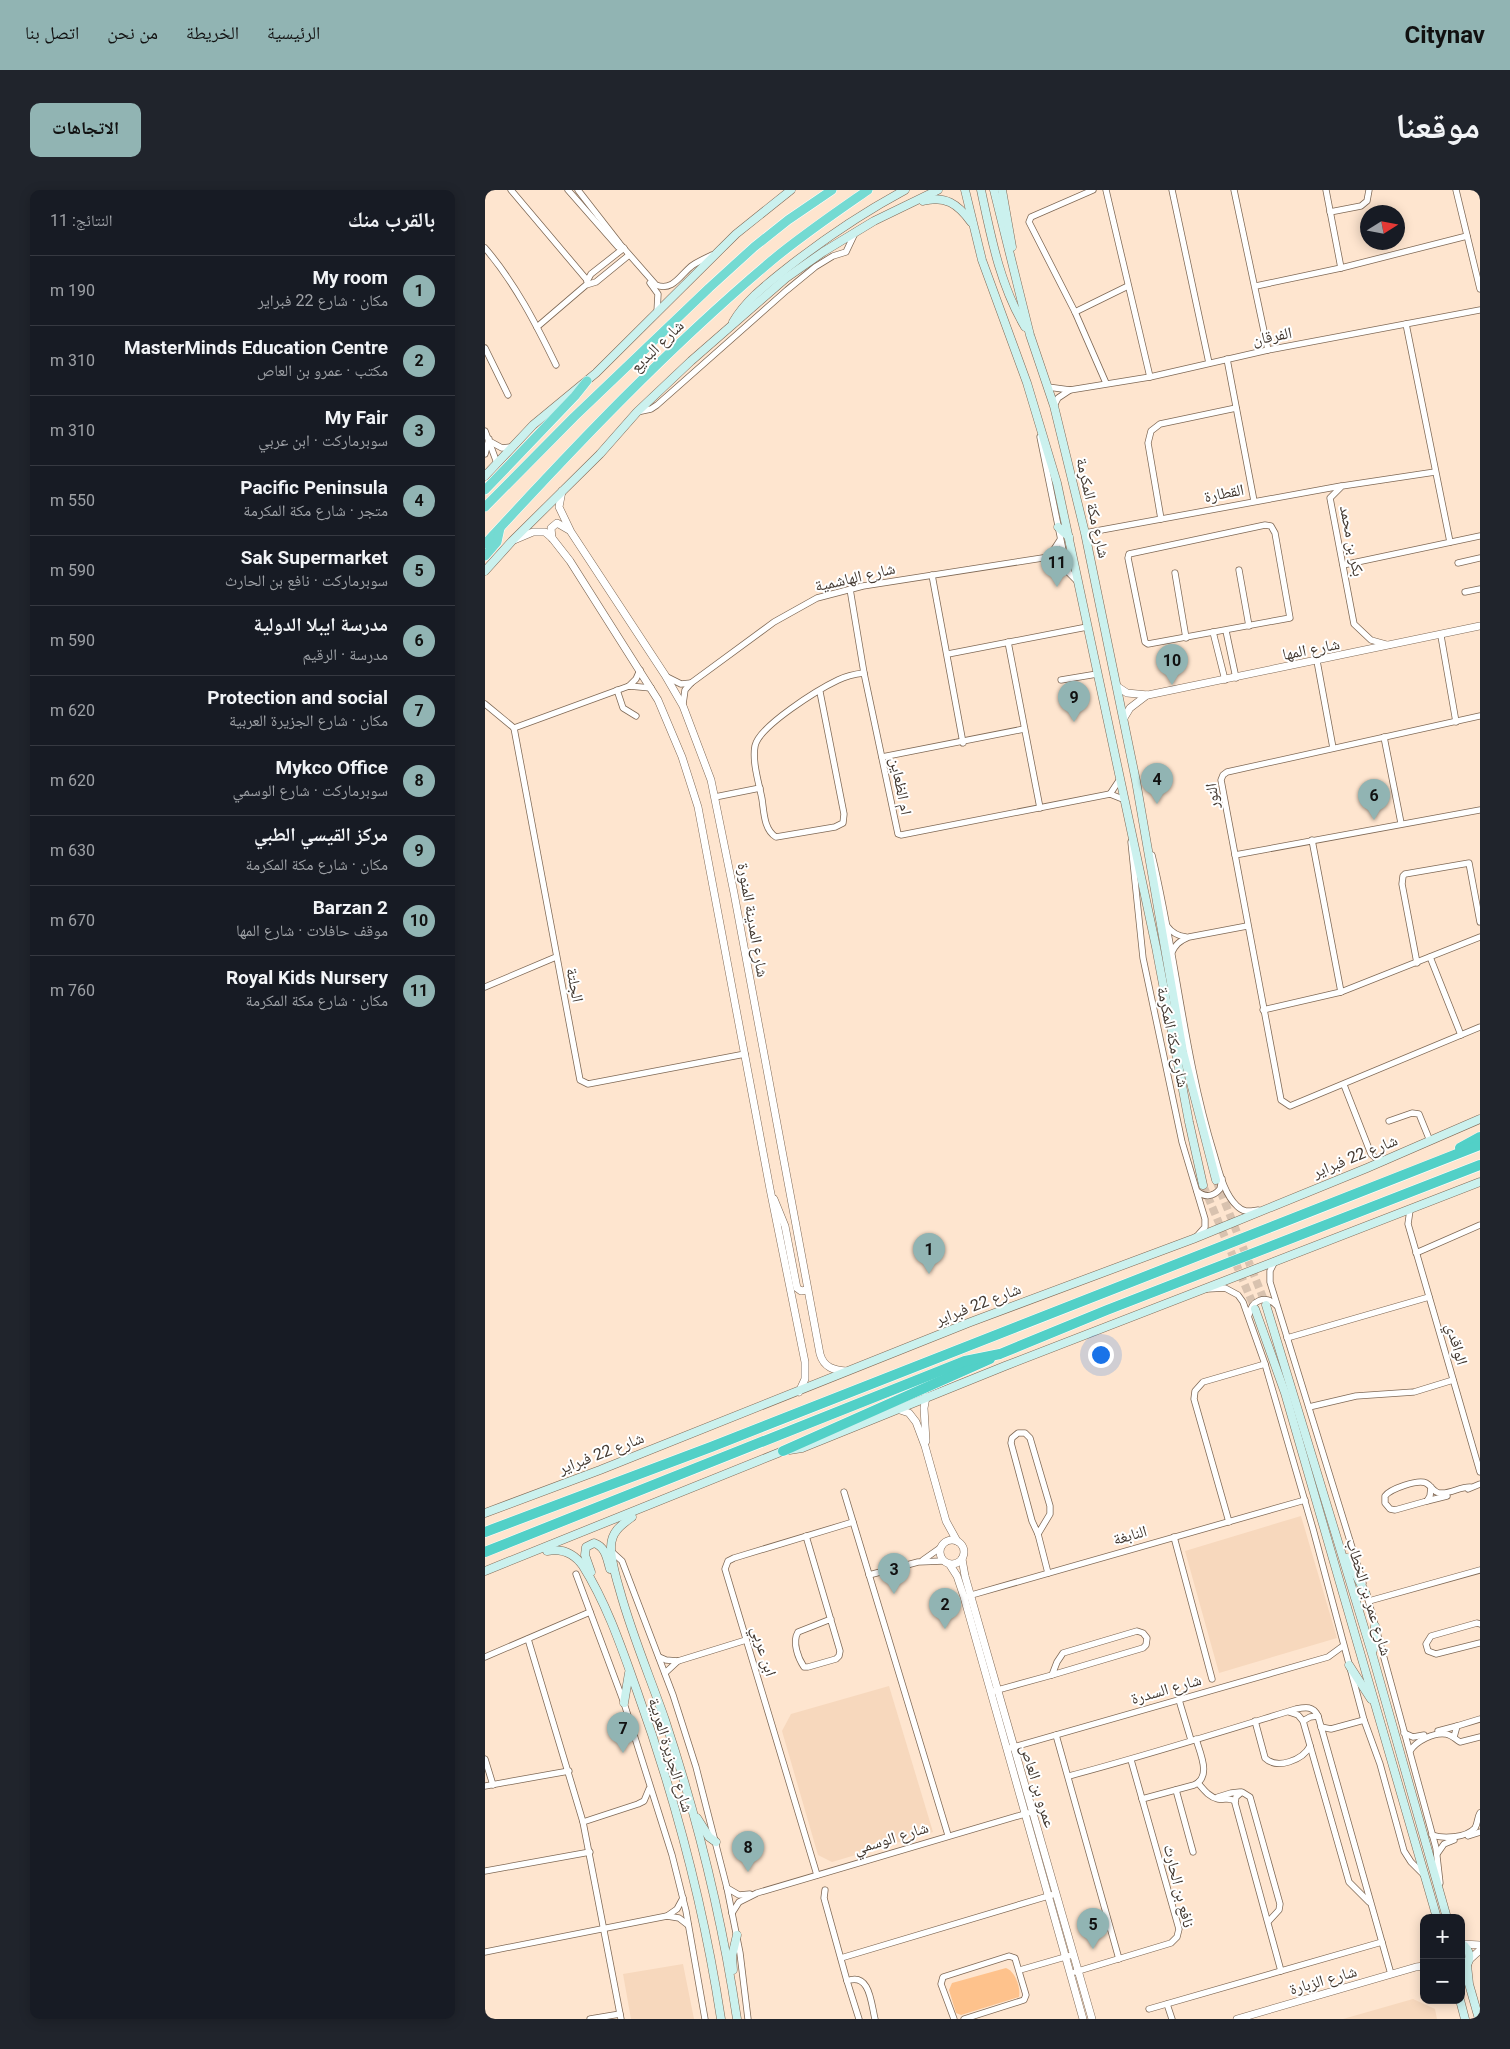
<!DOCTYPE html>
<html lang="ar">
<head>
<meta charset="utf-8">
<style>
  body { margin:0; font-family:Roboto,"Noto Naskh Arabic",sans-serif; background:#20242c; color:#f1f3f6; direction:rtl }
  .controls { position:absolute; right:15px; bottom:15px; display:grid; overflow:hidden; border-radius:10px; box-shadow:0 2px 12px #0003 }
  .controls button { width:45px; height:45px; display:grid; place-items:center; padding:0; border:0; border-bottom:1px solid #363941; background:#171b24; color:#f1f3f6; font:25px sans-serif }
  .compass { position:absolute; left:875px; top:15px; width:45px; height:45px; border-radius:50%; background:#171b24; box-shadow:0 2px 12px #0003; rotate:79deg }
  .you { position:absolute; left:615px; top:1164px; width:18px; height:18px; margin:-12px; border:4px solid #fff; border-radius:50%; background:#1a73e8; box-shadow:0 0 0 8px #1a73e833 }
  .badge { display:grid; place-items:center; width:32px; height:32px; border-radius:50%; background:#91b4b3; color:#111; font-size:16px; font-weight:700 }
  .pin { position:absolute; translate:-50% -41px; filter:drop-shadow(0 1px 2px #0008) }
  .pin::after { content:''; position:absolute; top:26px; width:18px; height:15px; background:inherit; clip-path:polygon(0 0,100% 0,50% 100%) }
  .list { margin:0; padding:0; list-style:none }
  h2 { display:flex; justify-content:space-between; align-items:center; height:65px; margin:0; padding:0 20px; font-size:21px }
  h2 small { font-size:16px; font-weight:400; color:#9ea1a6 }
  .list li { display:grid; grid-template-columns:32px 1fr auto; gap:15px; align-items:center; box-sizing:border-box; height:70px; padding:0 20px; border-top:1px solid #363941 }
  .list b { display:block; font-size:19px; white-space:nowrap }
  .list p { margin:0; font-size:16px; white-space:nowrap; color:#9ea1a6 }
  .list em { font-size:16px; font-style:normal; color:#9ea1a6 }
  .map { position:relative; flex:none; width:995px; height:1829px; overflow:hidden; direction:ltr; border-radius:10px }
  header { display:flex; align-items:center; gap:30px; box-sizing:border-box; height:70px; padding:0 25px; background:#91b4b3; color:#111 }
  header strong { font-size:24px }
  nav { display:flex; gap:28px; margin-inline-start:auto; font-size:18px }
  .intro { display:flex; align-items:center; justify-content:space-between; box-sizing:border-box; height:120px; padding:0 30px }
  h1 { margin:0; font-size:35px }
  .button { padding:12px 22px; border-radius:10px; background:#91b4b3; color:#111; font-size:18px; font-weight:700 }
  main { display:flex; gap:30px; padding:0 30px }
  aside { flex:1; background:#171b24; border-radius:10px; box-shadow:0 2px 12px #0003 }
  .map>svg:first-child { display:block }
  .built { fill:#f7d8bd }
  .green { fill:#fec28c }
  .lines { fill:none; stroke-linecap:round; stroke-linejoin:round }
  .secondary-tunnel { stroke:#d8c2af; stroke-width:8; stroke-dasharray:8 4; stroke-linecap:butt }
  .minor-casing { stroke:#7f6956; stroke-width:7 }
  .tertiary-casing { stroke:#7f6956; stroke-width:8 }
  .secondary-casing { stroke:#7f6956; stroke-width:9 }
  .trunk-casing { stroke:#fff; stroke-width:10 }
  .motorway-casing { stroke:#fff; stroke-width:11 }
  .minor { stroke:#fff; stroke-width:5.5 }
  .tertiary { stroke:#fff; stroke-width:7 }
  .secondary { stroke:#cbf1ee; stroke-width:8 }
  .trunk { stroke:#74dad2; stroke-width:9 }
  .motorway { stroke:#52d0c7; stroke-width:10 }
  .labels { text-anchor:middle; dominant-baseline:central; stroke-width:4; stroke-linejoin:round; paint-order:stroke }
  .street-label { font-size:16px; fill:#423830; stroke:#fff }
</style>
</head>
<body>
<header>
<strong>Citynav</strong>
<nav><a>الرئيسية</a><a>الخريطة</a><a>من نحن</a><a>اتصل بنا</a></nav>
</header>
<div class="intro"><h1>موقعنا</h1><a class="button">الاتجاهات</a></div>
<main>
<div class="map">
<svg width="995" height="1829" viewBox="0 0 995 1829">
  <rect width="100%" height="100%" fill="#fee5cf"/>
  <g class="built">
    <polygon points="816,1326 852,1448 734,1483 700,1361"/>
    <polygon points="404,1496 448,1642 347,1672 333,1665 297,1541 306,1524"/>
    <polygon points="198,1774 209,1829 146,1829 138,1784"/>
    <polygon points="928,1809 950,1819 952,1829 858,1829"/>
  </g>
  <path class="green" d="M521,1778C530,1781 536,1798 534,1807L476,1825L471,1823L464,1800L467,1793Z"/>
  <g class="lines">
    <g class="secondary-tunnel">
      <polyline points="731,990 781,1115"/>
      <polyline points="718,995 770,1119"/>
    </g>
    <defs>
      <g id="minor">
        <polyline points="26,0 102,90"/>
        <polyline points="83,0 133,57"/>
        <path d="M93,0L135,54L171,95C189,102 196,83 208,75C214,71 221,68 227,65"/>
        <polyline points="608,0 546,27 544,32 590,122 621,193"/>
        <polyline points="621,0 665,187"/>
        <polyline points="687,0 724,173"/>
        <polyline points="749,0 783,160"/>
        <polyline points="841,0 856,78"/>
        <polyline points="971,0 995,99"/>
        <polyline points="845,22 876,16 882,11 884,0"/>
        <path d="M0,58C30,93 51,134 71,175"/>
        <polyline points="102,91 106,84 139,58"/>
        <polyline points="165,93 173,104 172,122"/>
        <polyline points="771,96 856,78 982,46"/>
        <polyline points="590,122 643,96"/>
        <polyline points="921,134 965,352"/>
        <polyline points="52,137 101,95 111,92 144,65"/>
        <polyline points="0,158 23,205"/>
        <polyline points="742,169 769,311"/>
        <polyline points="563,197 585,200 665,187 783,160 995,120"/>
        <polyline points="569,216 573,208 585,200"/>
        <polyline points="152,222 166,219 172,215 302,100 330,77 348,66 361,62 370,43"/>
        <polyline points="0,241 12,273"/>
        <polyline points="555,247 581,375 584,383 593,392"/>
        <polyline points="6,252 17,258 26,257"/>
        <polyline points="0,264 4,249"/>
        <polyline points="676,329 663,253 666,241 675,234 751,218"/>
        <polygon points="780,335 786,336 790,343 805,428 663,454 660,452 643,368 644,364"/>
        <polyline points="600,343 856,296"/>
        <polyline points="564,367 575,350"/>
        <polyline points="973,373 995,368"/>
        <polyline points="858,375 995,346"/>
        <polyline points="754,380 764,436"/>
        <polyline points="690,383 701,448"/>
        <polyline points="447,385 478,553"/>
        <polyline points="365,399 379,483 413,644 416,645 625,604 640,610"/>
        <polyline points="980,402 995,399"/>
        <polyline points="741,441 751,488"/>
        <polyline points="728,442 740,490"/>
        <polyline points="956,446 971,532"/>
        <polyline points="523,452 555,618"/>
        <polyline points="904,455 886,450 869,434 845,308 857,296 950,282"/>
        <polyline points="463,464 602,437"/>
        <polyline points="832,471 848,558"/>
        <polyline points="182,487 196,494 206,493"/>
        <polyline points="576,490 612,484"/>
        <polyline points="144,496 151,489 155,480"/>
        <polyline points="132,500 138,518 151,526"/>
        <path d="M335,502L359,624L358,633L350,637L291,647C279,640 279,622 277,609C274,593 267,572 270,556C274,536 334,499 353,490C361,486 370,484 379,483"/>
        <polyline points="0,514 29,538"/>
        <polyline points="198,514 200,500 206,493 289,432 332,408 378,396 564,367 581,375"/>
        <polyline points="995,526 742,582 738,585 736,590 796,910 805,916 995,837"/>
        <polyline points="29,538 95,890 103,894 260,864"/>
        <polyline points="29,538 144,496 166,498"/>
        <polyline points="899,547 916,633"/>
        <polyline points="397,567 539,539"/>
        <polyline points="625,604 635,589"/>
        <polyline points="230,607 275,598"/>
        <polyline points="827,650 856,802"/>
        <polyline points="646,652 658,768 697,952 720,1029 720,1037 712,1046"/>
        <path d="M667,665C691,764 699,867 729,964C734,981 739,1004 752,1016C759,1023 765,1021 773,1020"/>
        <polyline points="750,665 995,620"/>
        <path d="M682,736C687,743 693,746 701,747"/>
        <path d="M686,764C690,755 694,751 704,747L762,736"/>
        <polyline points="945,767 976,845"/>
        <polyline points="932,773 917,694 918,686 920,684 984,673 995,732"/>
        <polyline points="0,797 71,767"/>
        <polyline points="778,820 856,802 995,747"/>
        <polyline points="859,895 886,964 891,968 900,971"/>
        <polyline points="904,931 927,923 934,924 945,951"/>
        <path d="M712,1001C720,1008 728,1007 735,999L737,989"/>
        <polyline points="925,1020 923,1034 995,1282"/>
        <polyline points="931,1063 995,1035"/>
        <polyline points="790,1071 785,1081 785,1092 878,1393"/>
        <polyline points="722,1099 740,1098 753,1105 758,1112 780,1174 828,1339 879,1530 895,1574 919,1661 926,1672 939,1685"/>
        <path d="M764,1125C766,1111 780,1104 791,1115"/>
        <polyline points="802,1148 944,1107"/>
        <polyline points="824,1217 871,1206 929,1202 968,1190"/>
        <polygon points="533,1243 540,1243 545,1248 565,1316 565,1324 553,1344 547,1331 526,1253 527,1248"/>
        <path d="M946,1297L945,1306L942,1311L910,1320L905,1319L900,1313V1306C905,1299 933,1289 941,1293C947,1296 949,1304 957,1303C967,1303 975,1297 985,1297"/>
        <polyline points="983,1299 995,1294"/>
        <polyline points="359,1302 463,1645"/>
        <polyline points="942,1311 962,1306"/>
        <polyline points="744,1332 709,1209 710,1201 718,1192 780,1174"/>
        <polyline points="553,1344 563,1383"/>
        <path d="M321,1346L355,1461L354,1466L351,1469L323,1477H319C313,1468 307,1452 313,1442L346,1429"/>
        <polyline points="689,1347 727,1489"/>
        <polyline points="126,1361 137,1371 188,1505 211,1577 242,1698 255,1763 263,1829"/>
        <polyline points="438,1370 455,1358"/>
        <polyline points="91,1384 139,1513 187,1665 201,1721 220,1829"/>
        <polyline points="384,1385 433,1372 458,1371"/>
        <polyline points="881,1402 951,1658 955,1693"/>
        <polyline points="483,1406 820,1310"/>
        <polyline points="884,1411 995,1380"/>
        <polyline points="995,1434 992,1433 946,1446 941,1454 943,1461 951,1464 995,1453"/>
        <polygon points="652,1441 658,1443 662,1448 661,1455 658,1458 567,1485 572,1472 578,1463"/>
        <polyline points="43,1449 98,1632 136,1829"/>
        <polyline points="0,1467 105,1422"/>
        <polyline points="174,1467 181,1470 193,1471 261,1450"/>
        <polyline points="180,1483 193,1471"/>
        <polyline points="509,1501 567,1485"/>
        <polyline points="694,1510 706,1550"/>
        <polyline points="804,1522 813,1525 818,1531 864,1692 884,1712"/>
        <path d="M770,1531L780,1568C792,1580 818,1570 825,1556"/>
        <polyline points="818,1531 825,1527 833,1526"/>
        <polyline points="836,1537 846,1539 879,1530"/>
        <polyline points="953,1541 972,1536"/>
        <polyline points="919,1543 928,1547 939,1545"/>
        <polyline points="571,1545 634,1769"/>
        <polyline points="969,1547 972,1536 995,1529"/>
        <polyline points="525,1558 843,1467 858,1456"/>
        <path d="M925,1561C931,1551 949,1542 961,1544C967,1545 970,1549 975,1552L995,1547"/>
        <polyline points="0,1569 8,1595"/>
        <path d="M584,1586C660,1566 736,1542 811,1519C821,1517 828,1516 833,1526L906,1784"/>
        <path d="M713,1593C719,1600 724,1607 733,1609C740,1610 744,1607 750,1611"/>
        <polyline points="0,1596 84,1581"/>
        <polyline points="691,1600 708,1662"/>
        <polyline points="733,1607 746,1603 755,1602"/>
        <path d="M657,1609L709,1595C727,1587 715,1563 711,1549"/>
        <polyline points="98,1632 153,1614 159,1611 164,1599"/>
        <path d="M947,1645C958,1649 981,1648 990,1638C993,1633 992,1628 995,1623"/>
        <polyline points="983,1646 995,1642"/>
        <polyline points="952,1664 959,1654 969,1650"/>
        <polyline points="0,1681 105,1662"/>
        <polyline points="332,1685 240,1379 243,1371 249,1368 368,1332"/>
        <polyline points="242,1698 254,1705 265,1704"/>
        <polyline points="340,1700 339,1708 362,1791"/>
        <polyline points="247,1723 254,1712 272,1703 543,1623"/>
        <polyline points="182,1726 194,1728 203,1735"/>
        <polyline points="783,1732 794,1720 795,1714 765,1607 757,1602 751,1607 750,1613 796,1781"/>
        <polyline points="0,1762 182,1726 192,1719 198,1708"/>
        <polyline points="356,1768 570,1704"/>
        <polyline points="535,1780 587,1765"/>
        <polyline points="590,1782 686,1753 692,1747 694,1739 646,1570"/>
        <polyline points="682,1814 687,1829"/>
        <polyline points="664,1819 897,1752"/>
        <polyline points="105,1829 135,1824"/>
        <path d="M374,1829L362,1791C385,1782 386,1813 390,1829"/>
        <polyline points="469,1829 456,1794 458,1787 524,1766 530,1768 541,1805 539,1810 479,1829"/>
      </g>
      <g id="tertiary">
        <path d="M77,301L74,317L86,342L180,485L198,516L226,590L249,703L335,1164C339,1178 349,1180 361,1181"/>
        <polyline points="67,348 66,338 72,333 84,340"/>
        <polyline points="29,350 48,342 60,342 67,348 85,371 173,510 197,567 213,617 285,999 320,1172 320,1189 314,1202"/>
        <polyline points="633,497 642,503 663,505 995,436"/>
        <polyline points="639,528 645,518 662,505"/>
        <polyline points="289,1009 300,1036 312,1098 316,1101 322,1100"/>
        <polyline points="412,1219 424,1223 431,1232 440,1256 461,1331 472,1351"/>
        <polyline points="441,1251 439,1218 441,1207"/>
        <circle cx="467" cy="1362" r="12"/>
        <polyline points="477,1369 480,1386 607,1829"/>
        <polyline points="465,1375 472,1386 479,1407 598,1829"/>
        <polyline points="978,1754 995,1755"/>
        <polyline points="984,1770 995,1760"/>
        <polyline points="752,1829 931,1777 939,1776"/>
      </g>
      <g id="secondary">
        <polyline points="480,0 497,70 542,193 572,293 671,757 704,932 718,995"/>
        <path d="M496,0C506,47 515,95 540,137"/>
        <polyline points="509,0 545,145 569,216 600,343 651,591 698,862 731,990"/>
        <polyline points="517,0 527,57"/>
        <path d="M438,11C460,5 473,14 486,32"/>
        <path d="M248,132C262,109 281,95 302,78C339,49 379,22 420,0"/>
        <polyline points="0,286 48,235 111,183 251,44 306,0"/>
        <polyline points="573,337 584,347"/>
        <polyline points="0,381 27,351 115,264 152,222 206,171 301,88 338,62 389,31 453,0"/>
        <polyline points="781,1115 888,1467 962,1728"/>
        <polyline points="770,1119 800,1203 952,1728"/>
        <polyline points="0,1323 115,1280 483,1133 708,1049 882,978 995,929"/>
        <path d="M147,1327C136,1335 126,1342 126,1357C126,1372 131,1387 135,1401C147,1445 165,1487 180,1530C212,1627 237,1728 252,1829"/>
        <path d="M62,1361C77,1358 89,1363 98,1376C122,1414 137,1459 152,1501C190,1607 219,1718 236,1829"/>
        <polyline points="862,1368 881,1404"/>
        <polyline points="0,1381 298,1261 317,1258 520,1176 995,992"/>
        <path d="M106,1382L100,1365L101,1357L109,1353C121,1357 122,1369 125,1379"/>
        <polyline points="888,1460 890,1436"/>
        <polyline points="864,1475 886,1509"/>
        <polyline points="139,1513 144,1483"/>
        <polyline points="212,1628 224,1647 231,1652"/>
        <path d="M976,1753C987,1760 987,1773 976,1781"/>
        <polyline points="982,1775 984,1794 994,1829"/>
        <polyline points="248,1780 247,1766 252,1745"/>
        <polyline points="975,1810 980,1829"/>
      </g>
      <g id="trunk">
        <polyline points="0,300 90,206 102,191"/>
        <polyline points="0,317 89,227 224,98 269,57 303,30 347,0"/>
        <path d="M0,354C90,256 183,158 285,72C316,46 350,23 383,0"/>
        <polyline points="0,366 12,352 15,338"/>
      </g>
      <g id="motorway">
        <polyline points="975,958 995,947"/>
        <polyline points="298,1261 505,1169"/>
        <polyline points="0,1342 226,1257 995,955"/>
        <polyline points="0,1362 480,1171 515,1164 622,1120 995,975"/>
      </g>
    </defs>
    <use href="#minor" class="minor-casing"/>
    <use href="#tertiary" class="tertiary-casing"/>
    <use href="#secondary" class="secondary-casing"/>
    <use href="#trunk" class="trunk-casing"/>
    <use href="#motorway" class="motorway-casing"/>
    <use href="#minor" class="minor"/>
    <use href="#tertiary" class="tertiary"/>
    <use href="#secondary" class="secondary"/>
    <use href="#trunk" class="trunk"/>
    <use href="#motorway" class="motorway"/>
  </g>
  <g class="labels">
    <g class="street-label">
      <text transform="translate(787 146) rotate(-11)">الفرقان</text>
      <text transform="translate(172 156) rotate(-44)">شارع البديع</text>
      <text transform="translate(739 303) rotate(-11)">القطارة</text>
      <text transform="translate(608 318) rotate(77)">شارع مكة المكرمة</text>
      <text transform="translate(867 351) rotate(79)">بكر بن محمد</text>
      <text transform="translate(370 387) rotate(-13)">شارع الهاشمية</text>
      <text transform="translate(826 459) rotate(-11)">شارع المها</text>
      <text transform="translate(416 596) rotate(79)">ام الظعاين</text>
      <text transform="translate(727 606) rotate(-96)">النور</text>
      <text transform="translate(268 730) rotate(80)">شارع المدينة المنورة</text>
      <text transform="translate(90 795) rotate(79)">الجلتة</text>
      <text transform="translate(688 847) rotate(78)">شارع مكة المكرمة</text>
      <text transform="translate(870 966) rotate(-22)">شارع 22 فبراير</text>
      <text transform="translate(493 1114) rotate(-21)">شارع 22 فبراير</text>
      <text transform="translate(972 1154) rotate(74)">الواقدي</text>
      <text transform="translate(116 1263) rotate(-21)">شارع 22 فبراير</text>
      <text transform="translate(645 1345) rotate(-16)">النابغة</text>
      <text transform="translate(884 1407) rotate(73)">شارع عمر بن الخطاب</text>
      <text transform="translate(279 1461) rotate(73)">ابن عربي</text>
      <text transform="translate(681 1499) rotate(-16)">شارع السدرة</text>
      <text transform="translate(186 1565) rotate(73)">شارع الجزيرة العربية</text>
      <text transform="translate(553 1596) rotate(73)">عمرو بن العاص</text>
      <text transform="translate(406 1648) rotate(-17)">شارع الوسمي</text>
      <text transform="translate(694 1696) rotate(76)">نافع بن الحارث</text>
      <text transform="translate(838 1790) rotate(-16)">شارع الزبارة</text>
    </g>
  </g>
</svg>
<div class="controls">
<button>+</button>
<button>−</button>
</div>
<svg class="compass" viewBox="-18 -18 36 36"><path d="M0-13l5 13h-10z" fill="#e53935"/><path d="M0 13l5-13h-10z" fill="#9ea1a6"/></svg>
<div class="you"></div>
<div class="pin badge" style="left:444px;top:1084px">1</div>
<div class="pin badge" style="left:460px;top:1439px">2</div>
<div class="pin badge" style="left:409px;top:1404px">3</div>
<div class="pin badge" style="left:672px;top:614px">4</div>
<div class="pin badge" style="left:608px;top:1759px">5</div>
<div class="pin badge" style="left:889px;top:630px">6</div>
<div class="pin badge" style="left:138px;top:1563px">7</div>
<div class="pin badge" style="left:263px;top:1682px">8</div>
<div class="pin badge" style="left:589px;top:532px">9</div>
<div class="pin badge" style="left:687px;top:495px">10</div>
<div class="pin badge" style="left:572px;top:397px">11</div>
</div>
<aside>
<h2>بالقرب منك<small>النتائج: 11</small></h2>
<ul class="list">
<li><span class="badge">1</span><div><b>My room</b><p>مكان · شارع 22 فبراير</p></div><em>190 m</em></li>
<li><span class="badge">2</span><div><b>MasterMinds Education Centre</b><p>مكتب · عمرو بن العاص</p></div><em>310 m</em></li>
<li><span class="badge">3</span><div><b>My Fair</b><p>سوبرماركت · ابن عربي</p></div><em>310 m</em></li>
<li><span class="badge">4</span><div><b>Pacific Peninsula</b><p>متجر · شارع مكة المكرمة</p></div><em>550 m</em></li>
<li><span class="badge">5</span><div><b>Sak Supermarket</b><p>سوبرماركت · نافع بن الحارث</p></div><em>590 m</em></li>
<li><span class="badge">6</span><div><b>مدرسة ايبلا الدولية</b><p>مدرسة · الرقيم</p></div><em>590 m</em></li>
<li><span class="badge">7</span><div><b>Protection and social</b><p>مكان · شارع الجزيرة العربية</p></div><em>620 m</em></li>
<li><span class="badge">8</span><div><b>Mykco Office</b><p>سوبرماركت · شارع الوسمي</p></div><em>620 m</em></li>
<li><span class="badge">9</span><div><b>مركز القيسي الطبي</b><p>مكان · شارع مكة المكرمة</p></div><em>630 m</em></li>
<li><span class="badge">10</span><div><b>Barzan 2</b><p>موقف حافلات · شارع المها</p></div><em>670 m</em></li>
<li><span class="badge">11</span><div><b>Royal Kids Nursery</b><p>مكان · شارع مكة المكرمة</p></div><em>760 m</em></li>
</ul>
</aside>
</main>
</body>
</html>
